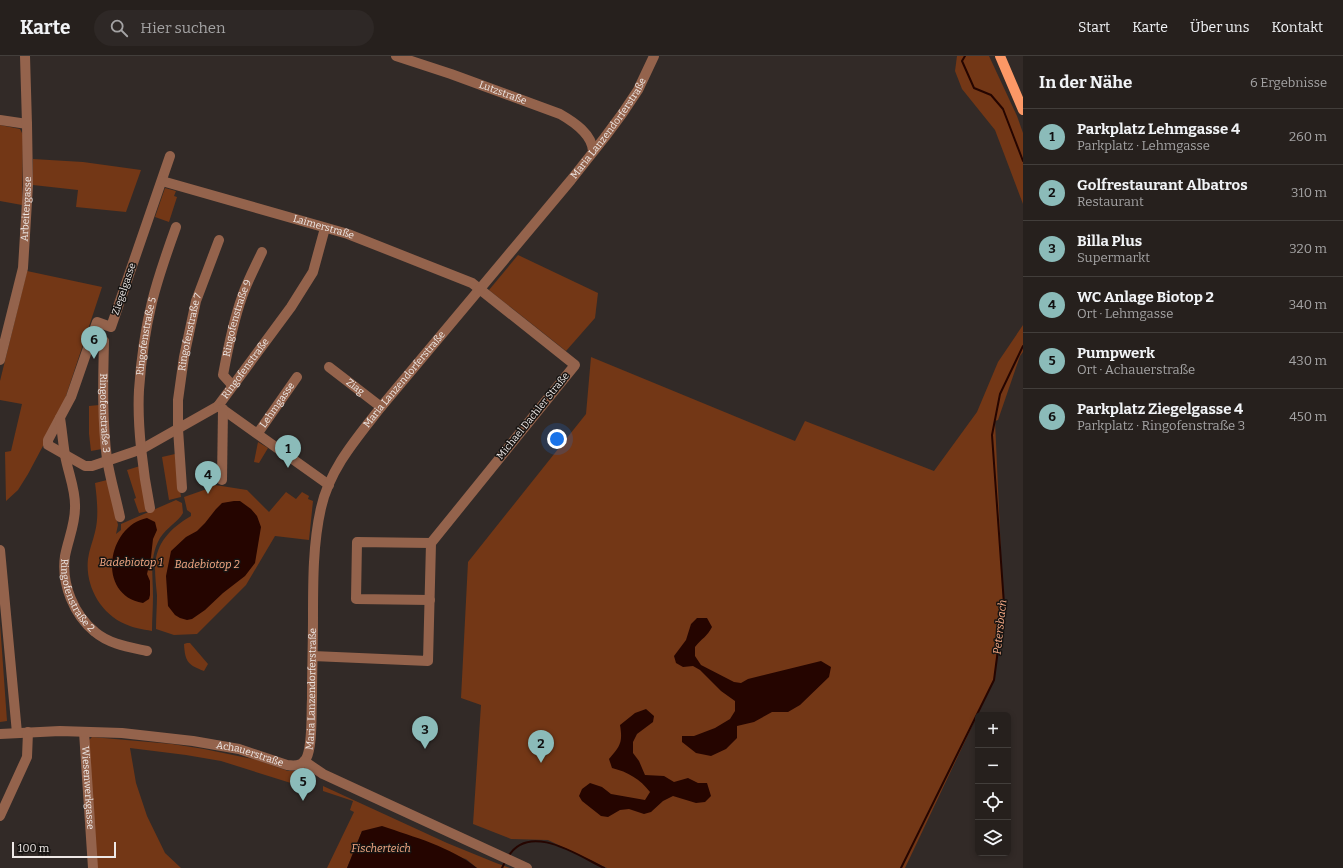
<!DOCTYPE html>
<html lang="de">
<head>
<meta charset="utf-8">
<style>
  body { margin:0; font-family:Bitter,serif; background:#2e2826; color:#f1f3f6 }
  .controls { position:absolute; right:12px; bottom:12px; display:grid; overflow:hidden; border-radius:6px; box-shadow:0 2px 6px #0003 }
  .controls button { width:36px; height:36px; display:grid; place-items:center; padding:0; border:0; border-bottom:1px solid #423e3b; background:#26201d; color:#f1f3f6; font:20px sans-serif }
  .scale { position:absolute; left:12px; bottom:10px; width:104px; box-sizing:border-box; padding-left:4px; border:2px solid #eee8e6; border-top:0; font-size:11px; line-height:14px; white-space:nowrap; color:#eee8e6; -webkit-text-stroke:3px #171412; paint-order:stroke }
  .you { position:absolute; left:557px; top:383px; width:14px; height:14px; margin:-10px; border:3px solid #fff; border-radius:50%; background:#1a73e8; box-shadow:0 0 0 6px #1a73e833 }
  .badge { display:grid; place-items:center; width:26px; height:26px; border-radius:50%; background:#8bbbb9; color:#111; font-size:13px; font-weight:700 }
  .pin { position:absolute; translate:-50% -33px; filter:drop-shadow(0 1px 2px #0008) }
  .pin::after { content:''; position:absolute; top:21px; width:14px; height:12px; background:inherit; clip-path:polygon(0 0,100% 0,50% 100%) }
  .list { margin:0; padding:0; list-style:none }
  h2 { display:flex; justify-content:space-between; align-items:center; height:52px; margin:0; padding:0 16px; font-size:17px }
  h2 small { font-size:13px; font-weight:400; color:#a4a3a4 }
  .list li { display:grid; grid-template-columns:26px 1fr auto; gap:12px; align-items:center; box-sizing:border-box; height:56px; padding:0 16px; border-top:1px solid #423e3b }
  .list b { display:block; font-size:15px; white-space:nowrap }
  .list p { margin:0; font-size:13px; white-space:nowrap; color:#a4a3a4 }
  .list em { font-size:13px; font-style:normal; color:#a4a3a4 }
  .icon { flex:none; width:22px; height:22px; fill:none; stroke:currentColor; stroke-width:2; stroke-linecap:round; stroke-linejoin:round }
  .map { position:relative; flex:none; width:1023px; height:812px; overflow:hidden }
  header { display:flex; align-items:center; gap:24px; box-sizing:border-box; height:56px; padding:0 20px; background:#26201d; border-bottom:1px solid #423e3b }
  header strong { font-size:19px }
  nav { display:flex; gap:22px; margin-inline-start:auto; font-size:14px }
  .search { width:280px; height:36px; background:#2e2826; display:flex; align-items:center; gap:10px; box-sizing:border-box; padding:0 14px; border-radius:22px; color:#a4a3a4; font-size:15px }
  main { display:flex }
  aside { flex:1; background:#26201d }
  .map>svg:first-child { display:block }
  .green { fill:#733716 }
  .water { fill:#250500 }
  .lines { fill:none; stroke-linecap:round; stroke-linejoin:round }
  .stream { stroke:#250500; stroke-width:2 }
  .minor { stroke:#94634c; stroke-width:10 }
  .major { stroke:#fc9866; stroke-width:10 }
  .labels { text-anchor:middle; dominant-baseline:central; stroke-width:3; stroke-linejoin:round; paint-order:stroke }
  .street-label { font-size:10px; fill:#eee8e6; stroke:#171412 }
  .water-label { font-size:11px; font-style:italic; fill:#f8aa85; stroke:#171412 }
</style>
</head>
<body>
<header>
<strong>Karte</strong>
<div class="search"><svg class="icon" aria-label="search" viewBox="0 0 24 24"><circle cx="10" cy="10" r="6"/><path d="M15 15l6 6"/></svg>Hier suchen</div>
<nav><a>Start</a><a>Karte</a><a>Über uns</a><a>Kontakt</a></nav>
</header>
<main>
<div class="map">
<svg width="1023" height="812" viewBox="0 0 1023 812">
  <rect width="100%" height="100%" fill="#322a27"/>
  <g class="green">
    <polygon points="957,0 989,0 1017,60 1023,77 1023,148 995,74 962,33 955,15"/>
    <polygon points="0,69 20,73 23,79 22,149 0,145"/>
    <polygon points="33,103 83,106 141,114 126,156 76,151 78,134 33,129"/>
    <polygon points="165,132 176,135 174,140 177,141 169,166 155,161"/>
    <polygon points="518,199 598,237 595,262 566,295 489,234"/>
    <polygon points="27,215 102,231 60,358 28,418 18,434 6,445 5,396 11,395 22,348 0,344 0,325"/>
    <polygon points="1023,269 1023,296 1020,300 998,364 995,365 1003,543 994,624 905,812 607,812 548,784 511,783 473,768 481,649 461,642 468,506 586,358 591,301 795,385 805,365 934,415 977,356 998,306"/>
    <polygon points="99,349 102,393 91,395 89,378 89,350"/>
    <polygon points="258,386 268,392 259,407 254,406"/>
    <polygon points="175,398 181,441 169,444 162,401"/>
    <polygon points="140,410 149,455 139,457 134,443 136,442 127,414"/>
    <path d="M107,424L118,469L116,478L121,474V468L176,444L182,447L183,457C178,466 167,471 160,482C149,501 153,520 153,540C153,552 152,563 152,575C142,573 133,572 125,568C100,557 85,529 88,503C89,494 93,485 95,476C99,461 97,443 95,427Z"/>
    <path d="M215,429L247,434L269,456L286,436L296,443L302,436L309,440L308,443L313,445L309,484L275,480L246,529L197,578L174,579L156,573C156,562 157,550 157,539C156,530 155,520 155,511C156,486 171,472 191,460V457L187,454L184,441L204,434H206L207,432Z"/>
    <polygon points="0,567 7,665 0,666"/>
    <path d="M187,587H190L208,608L204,615C188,609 185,606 184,588Z"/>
    <polygon points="92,681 172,688 204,693 257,704 288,715 300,715 294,728 221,705 186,699 130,692 136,727 147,760 165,797 181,812 96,812 89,684"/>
    <polygon points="323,730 447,787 496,807 510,812 477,812 466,803 362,775 347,812 327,812 354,756 350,754 353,745 323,735"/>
  </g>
  <g class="water">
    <polygon points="234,445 240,445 251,453 257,460 261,471 255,507 245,520 223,537 205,554 192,563 187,564 180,562 175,559 168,550 166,520 171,495 186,481 197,475 205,467 216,453 222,447"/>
    <path d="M147,462L155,466L157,474L153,483L151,501L147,518L150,525V539L149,543L143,547C96,539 107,470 147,462Z"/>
    <path d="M697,562H707L712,571C707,581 702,582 695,591V600L701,609L734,626L741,627L748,623L821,605L831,611L829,621L800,649L788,656H772L754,666L737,670V682L726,693L711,700L696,697L682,686V680H694L715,672L730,663L735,655V645L721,635L700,614L693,610L683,611L676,607L674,600L686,584L691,568Z"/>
    <path d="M646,653L654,660L653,666L637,678L633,686V697L639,705L645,719L664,720L674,726L688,722L698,727H707L711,740L705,746L696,747L673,740L663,745L651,756L644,758L629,753L620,754L608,761L601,760L582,745L579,740L582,733L590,727L602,731L611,738L645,744L650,736C640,723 628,716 612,712L609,703C620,690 623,687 620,669L635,657Z"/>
    <path d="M382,770C414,781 451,791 477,812H347L362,775Z"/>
  </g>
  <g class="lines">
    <g class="stream">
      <polyline points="965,0 962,5 974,32 991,39 1003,53 1023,105"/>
      <path d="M508,801C529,765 579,800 604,812"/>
      <polyline points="502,812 505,806"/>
      <polyline points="901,812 994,624 1004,548 992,379 1000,338 1023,290"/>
    </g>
    <g class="minor">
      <path id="s1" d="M396,0L451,18L560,58C574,66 592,78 593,95"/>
      <polyline points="0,64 27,68"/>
      <path id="s2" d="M170,100L111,271L97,266L71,341L48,384V389L85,410H92L142,393L218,350L291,251L313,216L325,172"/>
      <path id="s3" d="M162,125L348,178L472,227L575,309L431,487L428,605L313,600"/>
      <path id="s4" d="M104,285C103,325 102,364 107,403C110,422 116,442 120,461"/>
      <path id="s5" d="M0,304L23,212L28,129L27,68L25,0"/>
      <path id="s6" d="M329,311L381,351"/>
      <path id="s7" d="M232,329L223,319C228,292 233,266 242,241C247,226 255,211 262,196"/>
      <polyline points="218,350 329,429"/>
      <path id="s8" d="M60,362C62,374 63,387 65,399C68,417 76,434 75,452C75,469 68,484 65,500C61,528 74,559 95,576C109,588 129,591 147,595"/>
      <path id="s9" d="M258,377L297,321"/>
      <polyline points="222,424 223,353"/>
      <path id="s10" d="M182,432L178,373V344L184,301L196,245L219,184"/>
      <path id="s11" d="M150,452C143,417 137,369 139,334C141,304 145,275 152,246C158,221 167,196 176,171"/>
      <polyline points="0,494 17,677"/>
      <polyline points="430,544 356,543 357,486 431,487"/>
      <path id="s12" d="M84,676L93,812"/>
      <path id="s13" d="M0,678L60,675L122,677L193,685L239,693L287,709C294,710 303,710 306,703C313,690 311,657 312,643C312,615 313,588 313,561C313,525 313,487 321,452C330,412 357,382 381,351L571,124L605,81L622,58L638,34L654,0"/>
      <polyline points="304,705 323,718 527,812"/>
      <polyline points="0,760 27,701 28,676"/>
    </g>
    <polyline class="major" points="1000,0 1023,54"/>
  </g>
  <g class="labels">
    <g class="street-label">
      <text stroke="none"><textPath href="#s1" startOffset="113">Lutzstraße</textPath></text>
      <text stroke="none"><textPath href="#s13" startOffset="1043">Maria Lanzendorferstraße</textPath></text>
      <text stroke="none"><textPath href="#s5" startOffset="154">Arbeitergasse</textPath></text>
      <text stroke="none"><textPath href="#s3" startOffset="168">Laimerstraße</textPath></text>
      <text transform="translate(124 233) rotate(-71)">Ziegelgasse</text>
      <text stroke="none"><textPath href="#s7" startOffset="72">Ringofenstraße 9</textPath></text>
      <text stroke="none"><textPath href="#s10" startOffset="157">Ringofenstraße 7</textPath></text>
      <text stroke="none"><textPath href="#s11" startOffset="173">Ringofenstraße 5</textPath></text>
      <text stroke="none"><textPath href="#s2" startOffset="565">Ringofenstraße</textPath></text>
      <text stroke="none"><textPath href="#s13" startOffset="719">Maria Lanzendorferstraße</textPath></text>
      <text stroke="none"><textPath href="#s6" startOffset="33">Ziag</textPath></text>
      <text stroke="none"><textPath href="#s9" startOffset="34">Lehmgasse</textPath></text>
      <text stroke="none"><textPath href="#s4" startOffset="72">Ringofenstraße 3</textPath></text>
      <text transform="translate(533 360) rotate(-51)">Michael Dachler Straße</text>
      <text stroke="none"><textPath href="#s8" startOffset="183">Ringofenstraße 2</textPath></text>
      <text stroke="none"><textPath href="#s13" startOffset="383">Maria Lanzendorferstraße</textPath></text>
      <text stroke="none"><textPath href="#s13" startOffset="252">Achauerstraße</textPath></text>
      <text stroke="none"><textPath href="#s12" startOffset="56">Wiesenwerkgasse</textPath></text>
    </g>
    <g class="water-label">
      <text x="131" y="506">Badebiotop 1</text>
      <text x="207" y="508">Badebiotop 2</text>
      <text transform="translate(1000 571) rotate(-84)">Petersbach</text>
      <text x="381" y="792">Fischerteich</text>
    </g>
  </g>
</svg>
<div class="controls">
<button>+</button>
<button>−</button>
<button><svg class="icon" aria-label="locate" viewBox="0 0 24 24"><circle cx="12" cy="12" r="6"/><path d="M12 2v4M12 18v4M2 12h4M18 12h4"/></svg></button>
<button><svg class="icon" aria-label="layers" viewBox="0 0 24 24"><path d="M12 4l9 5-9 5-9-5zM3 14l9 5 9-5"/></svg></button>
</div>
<div class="scale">100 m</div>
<div class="you"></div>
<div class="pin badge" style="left:288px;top:412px">1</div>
<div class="pin badge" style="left:541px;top:707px">2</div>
<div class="pin badge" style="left:425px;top:693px">3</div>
<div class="pin badge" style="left:208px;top:438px">4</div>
<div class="pin badge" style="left:303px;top:745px">5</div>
<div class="pin badge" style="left:94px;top:303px">6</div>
</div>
<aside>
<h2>In der Nähe<small>6 Ergebnisse</small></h2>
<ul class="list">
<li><span class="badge">1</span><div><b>Parkplatz Lehmgasse 4</b><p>Parkplatz · Lehmgasse</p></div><em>260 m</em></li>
<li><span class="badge">2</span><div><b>Golfrestaurant Albatros</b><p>Restaurant</p></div><em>310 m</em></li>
<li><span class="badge">3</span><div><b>Billa Plus</b><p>Supermarkt</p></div><em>320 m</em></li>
<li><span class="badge">4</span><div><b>WC Anlage Biotop 2</b><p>Ort · Lehmgasse</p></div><em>340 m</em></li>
<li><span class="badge">5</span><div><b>Pumpwerk</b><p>Ort · Achauerstraße</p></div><em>430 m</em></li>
<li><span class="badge">6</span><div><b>Parkplatz Ziegelgasse 4</b><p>Parkplatz · Ringofenstraße 3</p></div><em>450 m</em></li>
</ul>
</aside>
</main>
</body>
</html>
